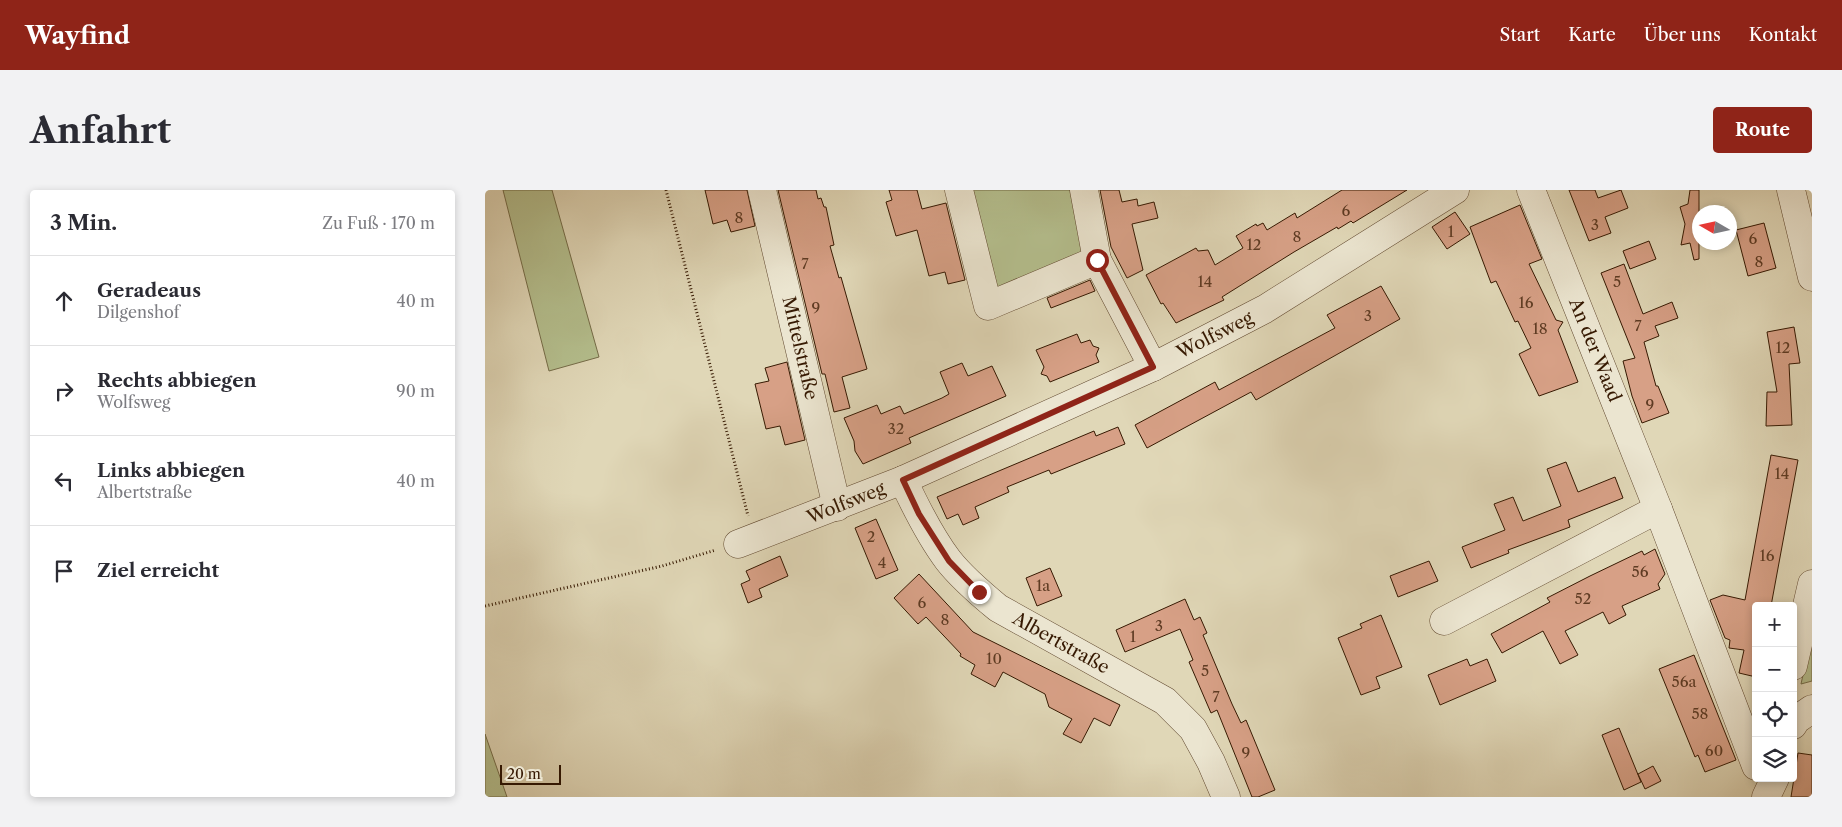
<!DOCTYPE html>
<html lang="de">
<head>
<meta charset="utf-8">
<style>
  body { margin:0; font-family:"Libre Caslon Text",serif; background:#f2f2f3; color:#2b2b33 }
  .controls { position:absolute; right:15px; bottom:15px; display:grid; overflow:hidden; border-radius:5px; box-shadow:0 2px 8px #0003 }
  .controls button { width:45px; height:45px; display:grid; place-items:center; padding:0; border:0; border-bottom:1px solid #e1e1e2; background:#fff; color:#2b2b33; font:25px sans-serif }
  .compass { position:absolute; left:1207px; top:15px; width:45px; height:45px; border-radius:50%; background:#fff; box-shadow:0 2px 8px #0003; rotate:279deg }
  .scale { position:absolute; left:15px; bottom:12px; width:61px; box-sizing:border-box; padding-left:5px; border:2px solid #361902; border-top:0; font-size:14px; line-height:18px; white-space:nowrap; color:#361902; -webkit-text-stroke:4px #ebe5d0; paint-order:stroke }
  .stop { position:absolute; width:15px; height:15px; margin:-11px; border:4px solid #8f2418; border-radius:50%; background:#fff }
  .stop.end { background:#8f2418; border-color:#fff; box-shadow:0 1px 5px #0008 }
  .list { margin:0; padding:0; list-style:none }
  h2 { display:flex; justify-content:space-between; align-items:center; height:65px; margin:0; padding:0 20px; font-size:21px }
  h2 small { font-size:16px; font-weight:400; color:#7c7c81 }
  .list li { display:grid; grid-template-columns:32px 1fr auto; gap:15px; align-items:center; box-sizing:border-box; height:90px; padding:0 20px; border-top:1px solid #e1e1e2 }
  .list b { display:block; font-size:19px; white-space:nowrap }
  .list p { margin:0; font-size:16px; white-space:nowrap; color:#7c7c81 }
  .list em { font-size:16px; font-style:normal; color:#7c7c81 }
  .icon { flex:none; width:28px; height:28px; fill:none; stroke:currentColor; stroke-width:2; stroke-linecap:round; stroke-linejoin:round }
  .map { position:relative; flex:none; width:1327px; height:607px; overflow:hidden; border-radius:5px }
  header { display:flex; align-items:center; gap:30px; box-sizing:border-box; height:70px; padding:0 25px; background:#8f2418; color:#fff }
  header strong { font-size:24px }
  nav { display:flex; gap:28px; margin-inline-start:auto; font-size:18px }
  .intro { display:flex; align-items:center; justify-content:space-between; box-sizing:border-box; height:120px; padding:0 30px }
  h1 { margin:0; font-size:35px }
  .button { padding:12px 22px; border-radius:5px; background:#8f2418; color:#fff; font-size:18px; font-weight:700 }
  main { display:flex; gap:30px; padding:0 30px }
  aside { flex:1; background:#fff; border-radius:5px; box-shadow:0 2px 8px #0003 }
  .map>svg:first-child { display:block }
  .green { fill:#b4be8d; stroke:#756c48 }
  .building { fill:#d7a086; stroke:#361902 }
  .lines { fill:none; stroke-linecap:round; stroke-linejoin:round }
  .minor-casing { stroke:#60482f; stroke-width:29 }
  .path { stroke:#361902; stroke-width:3; stroke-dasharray:1 2.5; stroke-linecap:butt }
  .minor { stroke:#ebe5d0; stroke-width:28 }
  .route { stroke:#8f2418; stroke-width:6 }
  .labels { text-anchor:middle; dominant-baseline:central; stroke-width:5; stroke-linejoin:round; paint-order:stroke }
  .number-label { font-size:15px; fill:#5e3b23 }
  .street-label { font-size:18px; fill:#361902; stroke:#ebe5d0 }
</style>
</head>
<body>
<header>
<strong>Wayfind</strong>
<nav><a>Start</a><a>Karte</a><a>Über uns</a><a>Kontakt</a></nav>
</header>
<div class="intro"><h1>Anfahrt</h1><a class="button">Route</a></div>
<main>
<aside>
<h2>3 Min.<small>Zu Fuß · 170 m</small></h2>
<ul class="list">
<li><svg class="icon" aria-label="ahead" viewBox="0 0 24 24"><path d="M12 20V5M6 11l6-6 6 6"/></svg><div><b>Geradeaus</b><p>Dilgenshof</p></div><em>40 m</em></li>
<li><svg class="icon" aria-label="right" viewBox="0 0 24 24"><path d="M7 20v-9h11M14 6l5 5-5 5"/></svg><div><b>Rechts abbiegen</b><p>Wolfsweg</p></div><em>90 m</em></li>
<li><svg class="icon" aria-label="left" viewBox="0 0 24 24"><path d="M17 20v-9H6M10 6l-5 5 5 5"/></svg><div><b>Links abbiegen</b><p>Albertstraße</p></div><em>40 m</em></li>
<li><svg class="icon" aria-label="arrive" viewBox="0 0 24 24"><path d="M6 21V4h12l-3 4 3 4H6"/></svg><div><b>Ziel erreicht</b></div></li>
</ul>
</aside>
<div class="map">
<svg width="1327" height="607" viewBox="0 0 1327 607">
  <rect width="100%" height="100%" fill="#e0d7b7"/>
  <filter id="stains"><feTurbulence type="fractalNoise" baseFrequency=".004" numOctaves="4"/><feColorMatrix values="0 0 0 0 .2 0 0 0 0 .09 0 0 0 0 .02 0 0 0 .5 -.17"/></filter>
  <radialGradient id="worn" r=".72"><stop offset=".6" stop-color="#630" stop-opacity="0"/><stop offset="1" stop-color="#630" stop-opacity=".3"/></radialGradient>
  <g class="green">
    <polygon points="18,0 67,0 114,167 64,181"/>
    <polygon points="486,0 589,0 604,64 511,105"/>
    <polygon points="1327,443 1327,491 1316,494"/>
    <polygon points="0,544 22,607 0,607"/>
  </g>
  <g class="building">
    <polygon points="220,0 262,0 270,36 246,42 242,30 228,34"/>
    <polygon points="293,0 331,0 333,9 336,8 339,17 341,17 349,55 345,56 354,88 356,87 382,179 357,187 365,218 349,222 340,184 337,184"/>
    <polygon points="404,0 432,0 437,19 461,13 480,90 463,94 460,82 444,86 432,40 411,46 401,12 407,10"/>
    <polygon points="615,0 634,0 637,12 652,9 653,16 669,12 673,28 647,34 658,80 642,88 626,57"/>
    <polygon points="857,0 922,0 868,33 866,31 853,39 852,37 809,62 737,107 739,110 691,133 678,113 676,114 661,85 711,58 713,61 723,60 730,75 758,58 751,46 771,34 772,36 778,33 782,40 810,23 812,28"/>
    <polygon points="1084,0 1110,0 1113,8 1136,0 1143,18 1120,27 1126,43 1104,51"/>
    <polygon points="1205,0 1214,0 1214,69 1209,70 1205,53 1196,55 1200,34 1195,17 1203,14"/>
    <polygon points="1035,15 1057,69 1044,74 1071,130 1078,132 1073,140 1093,192 1054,206 1034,164 1046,158 1033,131 1030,132 1011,91 1006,93 985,37"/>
    <polygon points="970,22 985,44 962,59 947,37"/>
    <polygon points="1279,33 1291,78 1263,86 1251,40"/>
    <polygon points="1164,51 1171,69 1145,79 1138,61"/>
    <polygon points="1139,74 1158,124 1187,112 1193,128 1170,136 1174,146 1159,152 1171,196 1173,196 1184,223 1157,233 1147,206 1138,171 1150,168 1116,83"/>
    <polygon points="605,90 610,101 566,118 562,108"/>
    <polygon points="896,96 915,129 771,210 766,202 662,258 650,235 730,192 734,200 850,138 842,125"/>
    <polygon points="1309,137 1315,173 1304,174 1307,235 1281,236 1282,202 1292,202 1282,142"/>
    <polygon points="592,144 596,153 605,150 608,156 614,158 611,165 614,172 565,192 562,186 556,184 559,177 551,160"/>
    <polygon points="302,172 320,250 300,255 295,236 281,239 270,194 284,191 280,178"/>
    <polygon points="477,173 483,186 507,176 521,206 424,248 426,253 378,274 370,261 369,251 359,228 392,215 396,224 415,216 419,224 457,208 464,204 455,182"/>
    <polygon points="633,237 640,254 566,284 564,280 522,297 524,302 490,317 494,328 478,335 473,324 462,329 452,307 609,241 611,246"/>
    <polygon points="1286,265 1313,270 1286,416 1271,416 1271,487 1254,483 1259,460 1244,458 1245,450 1240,448 1225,410 1238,405 1260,410"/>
    <polygon points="1081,272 1093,302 1130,287 1138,308 1083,330 1085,337 1023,360 1024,363 986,378 977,357 1020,340 1009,314 1028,307 1038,331 1076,316 1062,279"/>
    <polygon points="391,329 413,380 391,389 370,338"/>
    <polygon points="1170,359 1180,384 1173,394 1175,399 1137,416 1141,425 1124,434 1118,422 1080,441 1093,465 1075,474 1058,441 1017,463 1006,444 1065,412 1062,408 1105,386 1157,361 1159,365"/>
    <polygon points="295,366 303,386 274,399 277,407 263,413 256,394 265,390 261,381"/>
    <polygon points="944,371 953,391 913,407 905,386"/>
    <polygon points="565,378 577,406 552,416 541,388"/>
    <polygon points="434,384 488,442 635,515 625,536 609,528 596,553 578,544 587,529 564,517 560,504 518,482 510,497 486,484 490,475 475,466 476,464 441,427 433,434 409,408"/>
    <polygon points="700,409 709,430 715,427 722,443 718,445 747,514 756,533 761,530 790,600 773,607 767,607 732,520 726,523 704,472 708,470 695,439 640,462 631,440"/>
    <polygon points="896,425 917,477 891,487 895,498 876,505 853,448 877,438 875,434"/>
    <polygon points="1209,465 1251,570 1220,582 1213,565 1210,567 1174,479"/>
    <polygon points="982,469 985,476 1002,469 1011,491 955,515 943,485"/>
    <polygon points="1134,538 1156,592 1139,600 1117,545"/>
    <polygon points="1313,563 1327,565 1327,607 1306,607"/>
    <polygon points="1168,576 1176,591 1160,599 1153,584"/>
  </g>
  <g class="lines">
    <defs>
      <g id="minor">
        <polyline points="277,0 352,317"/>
        <polyline points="474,0 503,116 612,70"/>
        <polyline points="599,0 612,70 668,177"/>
        <polyline points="1046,0 1173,319 1271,576"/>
        <polyline points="1306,0 1327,87"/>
        <path d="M418,290C431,318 445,346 463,370C477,388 496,404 513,418L680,511L708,539L726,572L741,607"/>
        <polyline points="253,354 418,290 668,177 780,119 970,0"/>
        <polyline points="959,431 1173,319"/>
        <polyline points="1308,476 1327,394"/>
        <polyline points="1308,535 1311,530 1327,519"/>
        <polyline points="1281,607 1290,588"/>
      </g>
    </defs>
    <use href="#minor" class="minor-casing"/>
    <g class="path">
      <polyline points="181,0 263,326"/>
      <polyline points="0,416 177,376 231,360"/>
    </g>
    <use href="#minor" class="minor"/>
  </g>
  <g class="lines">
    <polyline class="route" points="494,402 464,371 434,324 418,290 668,177 612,70"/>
  </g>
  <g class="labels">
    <g class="number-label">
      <text x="861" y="20">6</text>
      <text x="254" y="27">8</text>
      <text x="1110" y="34">3</text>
      <text x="966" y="41">1</text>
      <text x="812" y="46">8</text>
      <text x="1268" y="48">6</text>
      <text x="769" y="54">12</text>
      <text x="1274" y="71">8</text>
      <text x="320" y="73">7</text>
      <text x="720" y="91">14</text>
      <text x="1132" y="91">5</text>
      <text x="1041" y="112">16</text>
      <text x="331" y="117">9</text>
      <text x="883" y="125">3</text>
      <text x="1153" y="135">7</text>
      <text x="1055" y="138">18</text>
      <text x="1298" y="157">12</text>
      <text x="1165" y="214">9</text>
      <text x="411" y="238">32</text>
      <text x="1297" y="283">14</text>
      <text x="386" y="346">2</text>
      <text x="1282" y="365">16</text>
      <text x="397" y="372">4</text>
      <text x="1155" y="381">56</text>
      <text x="558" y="395">1a</text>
      <text x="1098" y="408">52</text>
      <text x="437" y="412">6</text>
      <text x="460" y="429">8</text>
      <text x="674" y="435">3</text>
      <text x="648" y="446">1</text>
      <text x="509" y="468">10</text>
      <text x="720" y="480">5</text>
      <text x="1199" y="491">56a</text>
      <text x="731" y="506">7</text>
      <text x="1215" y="523">58</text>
      <text x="1229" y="560">60</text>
      <text x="761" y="562">9</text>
    </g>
    <g class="street-label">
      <text transform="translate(730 145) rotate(-27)">Wolfsweg</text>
      <text transform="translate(315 158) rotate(77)">Mittelstraße</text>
      <text transform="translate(1110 160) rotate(68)">An der Waad</text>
      <text transform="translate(361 313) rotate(-22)">Wolfsweg</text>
      <text transform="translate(576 453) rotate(29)">Albertstraße</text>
    </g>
  </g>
  <rect width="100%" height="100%" filter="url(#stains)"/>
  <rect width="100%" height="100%" fill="url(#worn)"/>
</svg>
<div class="controls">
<button>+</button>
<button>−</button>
<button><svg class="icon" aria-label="locate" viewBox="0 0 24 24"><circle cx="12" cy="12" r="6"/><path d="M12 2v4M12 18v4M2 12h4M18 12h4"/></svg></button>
<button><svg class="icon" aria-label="layers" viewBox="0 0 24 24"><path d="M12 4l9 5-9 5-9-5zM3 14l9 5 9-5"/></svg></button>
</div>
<svg class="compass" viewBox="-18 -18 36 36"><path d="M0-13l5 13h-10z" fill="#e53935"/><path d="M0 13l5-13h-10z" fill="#7c7c81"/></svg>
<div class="scale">20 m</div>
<div class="stop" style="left:612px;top:70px"></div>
<div class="stop end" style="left:494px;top:402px"></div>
</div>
</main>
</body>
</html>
